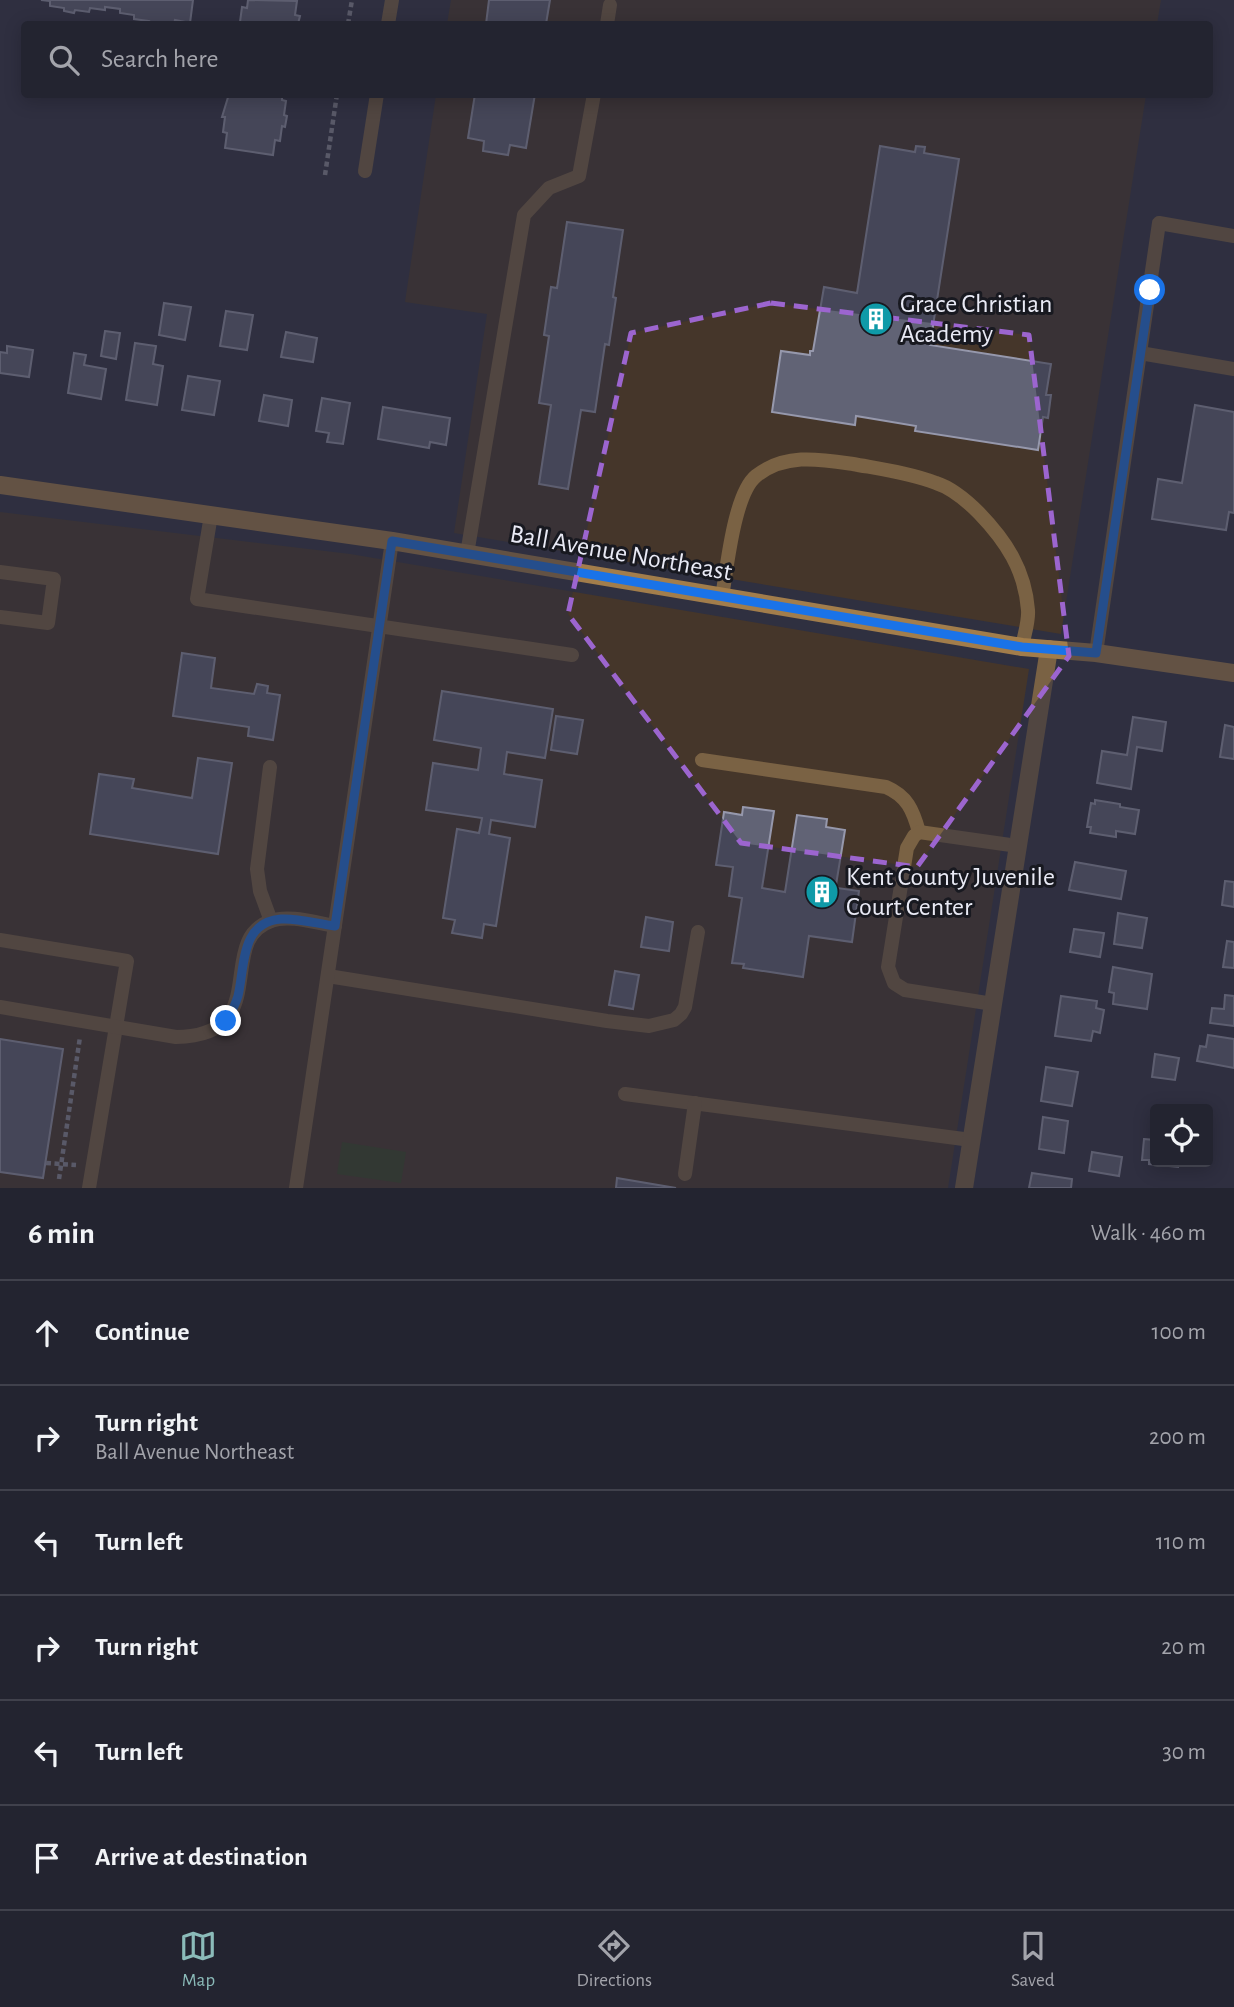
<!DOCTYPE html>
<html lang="en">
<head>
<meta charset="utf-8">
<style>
  body { margin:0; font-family:"Alegreya Sans",sans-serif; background:#2f303c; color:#f1f3f6 }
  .controls { position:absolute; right:21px; bottom:21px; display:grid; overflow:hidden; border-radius:7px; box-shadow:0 4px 18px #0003 }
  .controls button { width:63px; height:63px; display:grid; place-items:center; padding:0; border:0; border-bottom:2px solid #40414c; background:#232430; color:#f1f3f6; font:35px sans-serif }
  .stop { position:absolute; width:21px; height:21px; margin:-16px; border:5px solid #1a73e8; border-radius:50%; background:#fff }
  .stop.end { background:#1a73e8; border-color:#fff; box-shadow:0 2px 7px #0008 }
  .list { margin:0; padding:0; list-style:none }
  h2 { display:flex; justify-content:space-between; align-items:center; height:91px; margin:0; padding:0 28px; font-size:30px }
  h2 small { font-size:23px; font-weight:400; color:#a3a4ab }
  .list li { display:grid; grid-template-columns:46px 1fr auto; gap:21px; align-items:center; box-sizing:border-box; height:105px; padding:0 28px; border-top:2px solid #40414c }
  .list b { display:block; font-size:26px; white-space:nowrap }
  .list p { margin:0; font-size:23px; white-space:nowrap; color:#a3a4ab }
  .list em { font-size:23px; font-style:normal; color:#a3a4ab }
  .icon { flex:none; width:38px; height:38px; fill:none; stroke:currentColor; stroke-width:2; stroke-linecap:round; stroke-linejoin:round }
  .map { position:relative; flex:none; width:1234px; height:1188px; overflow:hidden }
  .search { position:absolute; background:#232430; box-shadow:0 4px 18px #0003; left:21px; right:21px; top:21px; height:77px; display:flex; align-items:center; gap:18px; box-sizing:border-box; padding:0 24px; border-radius:7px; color:#a3a4ab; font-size:26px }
  .sheet { height:721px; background:#232430 }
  nav { display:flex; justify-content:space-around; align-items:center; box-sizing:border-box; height:98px; border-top:2px solid #40414c; background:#232430; font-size:19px; color:#a3a4ab }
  nav a { display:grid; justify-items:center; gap:4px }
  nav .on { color:#8bbbb9 }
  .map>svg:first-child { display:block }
  .commercial { fill:#45362a }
  .green { fill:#364425 }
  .building { fill:#616375; stroke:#9698ac; stroke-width:2 }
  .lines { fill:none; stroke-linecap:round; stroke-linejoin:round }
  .path { stroke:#8c8d9a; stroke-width:4.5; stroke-dasharray:5 3.5; stroke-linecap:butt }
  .lane { stroke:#7a6244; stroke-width:14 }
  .street { stroke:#7a6244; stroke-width:18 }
  .secondary { stroke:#a27d4b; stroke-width:18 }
  .route { stroke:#1a73e8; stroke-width:9 }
  .marked { fill:none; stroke:#9c65cf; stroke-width:5; stroke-dasharray:14 9; stroke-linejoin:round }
  .labels { text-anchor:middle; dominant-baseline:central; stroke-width:6; stroke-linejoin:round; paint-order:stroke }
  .poi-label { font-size:26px; fill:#e9eaf5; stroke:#181920; text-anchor:start }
  .street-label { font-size:26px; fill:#e9eaf5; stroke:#181920 }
</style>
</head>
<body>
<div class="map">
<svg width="1234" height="1188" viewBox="0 0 1234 1188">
  <rect width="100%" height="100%" fill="#2f3040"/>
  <g class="commercial">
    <polygon points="451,0 1161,0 1157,24 447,24"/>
    <polygon points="436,95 1146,95 1061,634 454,533 487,314 405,302"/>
    <polygon points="0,512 350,554 1029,669 948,1188 0,1188"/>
  </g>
  <polygon class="green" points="342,1142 406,1152 401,1183 337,1174"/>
  <g class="building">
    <polygon points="41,0 193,0 190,23 175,20 174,24 148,24 149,21 134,19 134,15 120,13 120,9 105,7 105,10 90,8 89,12 75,10 74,13 64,11 64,8 50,6 50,1"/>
    <polygon points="248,0 297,1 295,15 300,16 298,24 237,24 237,22 240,22 242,7 247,8"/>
    <polygon points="489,0 550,0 546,24 486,24"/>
    <polygon points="229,94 282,94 282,100 286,101 284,115 287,116 285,127 282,126 280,141 275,140 273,155 225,148 227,133 223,132 225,117 222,117"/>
    <polygon points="475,94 535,94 526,148 510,145 508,155 483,151 484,141 468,138"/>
    <polygon points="880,146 915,152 916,146 925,147 924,153 959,159 930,345 1051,364 1046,395 1051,395 1048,418 1043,417 1038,450 915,431 916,426 856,416 855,425 772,412 781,351 810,355 810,351 813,351 824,287 857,293"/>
    <polygon points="567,222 623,230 613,297 616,298 609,345 605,344 595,412 581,410 568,489 539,484 551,405 539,403 549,336 544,335 551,287 557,288"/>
    <polygon points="164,303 191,307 185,340 159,335"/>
    <polygon points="226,311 253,315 247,350 220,346"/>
    <polygon points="105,331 120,333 116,359 101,356"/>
    <polygon points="286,332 317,338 313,362 281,357"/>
    <polygon points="135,343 156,346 153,364 163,366 157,405 126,400"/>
    <polygon points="7,346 33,350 29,377 0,373 0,352 7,353"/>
    <polygon points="74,353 86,355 84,365 106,369 101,399 68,393"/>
    <polygon points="188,376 220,381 214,415 182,410"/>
    <polygon points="264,395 292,400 288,426 259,421"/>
    <polygon points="322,398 350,403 343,444 327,442 329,433 316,431"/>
    <polygon points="1195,405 1234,412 1234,513 1229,512 1226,530 1152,519 1158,479 1182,483"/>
    <polygon points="383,407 450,418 446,445 430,442 429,448 378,439"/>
    <polygon points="182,653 215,658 211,688 254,694 257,684 268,686 267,693 280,695 273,740 248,736 249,727 173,716"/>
    <polygon points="442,691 553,709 545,758 507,752 504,774 542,780 535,827 491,820 489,834 510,838 496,926 484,924 482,938 452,933 455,920 443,918 457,829 479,833 482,818 426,810 433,763 478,770 481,748 434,740"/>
    <polygon points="556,716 583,720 577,754 551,750"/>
    <polygon points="1133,717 1166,722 1162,751 1137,747 1131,789 1097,783 1102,751 1127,755"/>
    <polygon points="1225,725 1234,727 1234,759 1220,757"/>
    <polygon points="198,758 232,763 218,854 90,834 99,774 134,779 132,788 192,798"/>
    <polygon points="1095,800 1120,804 1120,807 1139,810 1135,834 1116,831 1116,837 1090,833 1091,827 1087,827 1091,803 1095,804"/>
    <polygon points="743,807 774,811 762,888 785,892 797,815 827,819 826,827 845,830 836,885 831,884 830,887 859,891 852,942 809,936 803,977 743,968 744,964 732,963 742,898 729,896 733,867 716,865 724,812 742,815"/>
    <polygon points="1075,862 1126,871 1121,899 1069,890"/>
    <polygon points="1225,881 1234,882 1234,907 1222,905"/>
    <polygon points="1118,913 1147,918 1142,948 1114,944"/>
    <polygon points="646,917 673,922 669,951 641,947"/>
    <polygon points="1074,929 1104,933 1100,957 1070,952"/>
    <polygon points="1227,941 1234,942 1234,968 1223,967"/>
    <polygon points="1113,967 1152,974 1147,1009 1113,1004 1114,993 1109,992"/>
    <polygon points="615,971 639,975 633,1009 609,1005"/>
    <polygon points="1225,995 1234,996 1234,1026 1210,1023 1212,1008 1224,1009"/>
    <polygon points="1061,996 1097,1001 1096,1008 1104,1010 1100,1033 1093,1031 1091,1041 1055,1036"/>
    <polygon points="1208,1035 1234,1039 1234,1068 1197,1061 1200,1046 1206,1047"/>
    <polygon points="0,1039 63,1049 43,1178 0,1172"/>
    <polygon points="1155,1054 1179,1058 1175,1080 1152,1077"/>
    <polygon points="1046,1067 1078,1072 1072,1106 1041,1101"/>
    <polygon points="1043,1117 1068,1121 1064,1153 1039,1149"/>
    <polygon points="1144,1139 1155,1140 1155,1162 1178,1162 1178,1167 1149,1164 1149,1160 1142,1160"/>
    <polygon points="1092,1152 1122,1157 1119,1176 1089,1171"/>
    <polygon points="1032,1173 1072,1179 1071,1188 1029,1188"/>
    <polygon points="617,1178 676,1188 616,1188"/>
  </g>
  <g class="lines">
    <g class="path">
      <polyline points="348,24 352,0"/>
      <polyline points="325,175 337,94"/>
      <polyline points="46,1163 76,1165"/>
      <polyline points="59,1179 80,1037"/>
    </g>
    <g class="lane">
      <polyline points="388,24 392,0"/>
      <polyline points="607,24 610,5"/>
      <polyline points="365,171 377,94"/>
      <polyline points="1140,353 1234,369"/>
      <polyline points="211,515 197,599 572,655"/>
      <polyline points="467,554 524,215 549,188 579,176 594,94"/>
      <polyline points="0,572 54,579 48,623 0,617"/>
      <path d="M722,597C727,568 734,494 756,476C785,453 819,459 853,464C880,469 910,473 936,483C952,488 967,501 979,513C1006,541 1025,570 1028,610C1029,622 1024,635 1022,647"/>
      <polyline points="1096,653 1159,223 1234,236"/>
      <path d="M702,760L886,787C907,796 913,810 919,832"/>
      <polyline points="270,767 257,869 260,891 271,921"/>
      <polyline points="0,940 127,961 89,1188"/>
      <polyline points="328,976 607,1021 649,1026 674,1020 681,1014 685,1007 698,932"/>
      <polyline points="993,1004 905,990 894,983 888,967 907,848 914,836 919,832 1018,846"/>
      <path d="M0,1007L176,1037C275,1036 214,940 271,921C289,914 316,923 335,926"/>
      <polyline points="625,1094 971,1140"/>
      <polyline points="685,1174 695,1103"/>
      <polyline points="296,1188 392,541"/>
    </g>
    <polyline class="street" points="964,1188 1049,649"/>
    <polyline class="secondary" points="0,485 392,541 1022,647 1096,653 1234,673"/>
  </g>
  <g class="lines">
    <path class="route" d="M226,1021C231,1013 235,1006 238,996C245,967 240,922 281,919C298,918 318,924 335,926L392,541L1022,647L1096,653L1150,290"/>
  </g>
  <path d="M0 0H1234V1188H0ZM771,303L1029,335L1069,656L917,867L741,843L568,614L631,333Z" fill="#2f3040" fill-opacity=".55" fill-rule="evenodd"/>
  <path class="marked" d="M771,303L1029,335L1069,656L917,867L741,843L568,614L631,333Z"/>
  <defs>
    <symbol id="building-disc" viewBox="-11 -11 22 22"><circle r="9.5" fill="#0f9aa8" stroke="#181920"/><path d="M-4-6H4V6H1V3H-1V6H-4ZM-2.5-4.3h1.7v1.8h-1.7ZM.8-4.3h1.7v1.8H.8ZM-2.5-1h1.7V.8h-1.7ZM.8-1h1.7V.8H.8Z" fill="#fff"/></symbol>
  </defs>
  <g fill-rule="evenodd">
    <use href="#building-disc" x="857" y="300" width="38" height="38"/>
    <use href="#building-disc" x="803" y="873" width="38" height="38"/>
  </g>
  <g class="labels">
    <g class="poi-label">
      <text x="900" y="304">Grace Christian<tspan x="900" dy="30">Academy</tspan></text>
      <text x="846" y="877">Kent County Juvenile<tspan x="846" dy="30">Court Center</tspan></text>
    </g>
    <g class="street-label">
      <text transform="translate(621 553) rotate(10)">Ball Avenue Northeast</text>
    </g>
  </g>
</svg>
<div class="controls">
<button><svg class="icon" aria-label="locate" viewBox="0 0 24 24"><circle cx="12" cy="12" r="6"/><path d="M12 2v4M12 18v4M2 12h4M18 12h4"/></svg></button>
</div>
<div class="stop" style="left:1150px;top:290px"></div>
<div class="stop end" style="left:226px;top:1021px"></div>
<div class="search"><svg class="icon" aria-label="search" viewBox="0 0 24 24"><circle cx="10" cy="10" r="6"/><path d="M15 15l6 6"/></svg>Search here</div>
</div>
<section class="sheet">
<h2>6 min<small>Walk · 460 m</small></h2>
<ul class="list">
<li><svg class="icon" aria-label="ahead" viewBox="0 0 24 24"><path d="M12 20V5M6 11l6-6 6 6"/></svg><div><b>Continue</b></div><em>100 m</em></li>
<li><svg class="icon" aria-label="right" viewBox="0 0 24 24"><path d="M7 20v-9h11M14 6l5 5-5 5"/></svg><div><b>Turn right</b><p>Ball Avenue Northeast</p></div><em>200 m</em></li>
<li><svg class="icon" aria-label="left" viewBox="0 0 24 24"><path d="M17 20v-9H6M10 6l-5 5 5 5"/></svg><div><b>Turn left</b></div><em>110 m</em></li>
<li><svg class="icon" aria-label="right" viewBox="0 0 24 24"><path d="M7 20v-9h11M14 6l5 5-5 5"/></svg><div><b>Turn right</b></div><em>20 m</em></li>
<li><svg class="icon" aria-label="left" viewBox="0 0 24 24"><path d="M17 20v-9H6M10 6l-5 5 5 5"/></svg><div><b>Turn left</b></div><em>30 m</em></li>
<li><svg class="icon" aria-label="arrive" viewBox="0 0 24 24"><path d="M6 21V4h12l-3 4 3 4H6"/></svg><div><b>Arrive at destination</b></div></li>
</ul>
</section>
<nav>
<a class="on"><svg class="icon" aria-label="map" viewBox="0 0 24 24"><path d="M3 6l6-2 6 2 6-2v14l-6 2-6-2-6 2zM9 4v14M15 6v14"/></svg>Map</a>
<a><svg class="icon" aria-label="directions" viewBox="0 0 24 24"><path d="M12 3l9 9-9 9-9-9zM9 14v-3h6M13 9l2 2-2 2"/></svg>Directions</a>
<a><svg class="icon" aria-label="saved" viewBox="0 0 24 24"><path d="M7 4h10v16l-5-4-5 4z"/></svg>Saved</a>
</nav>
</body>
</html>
